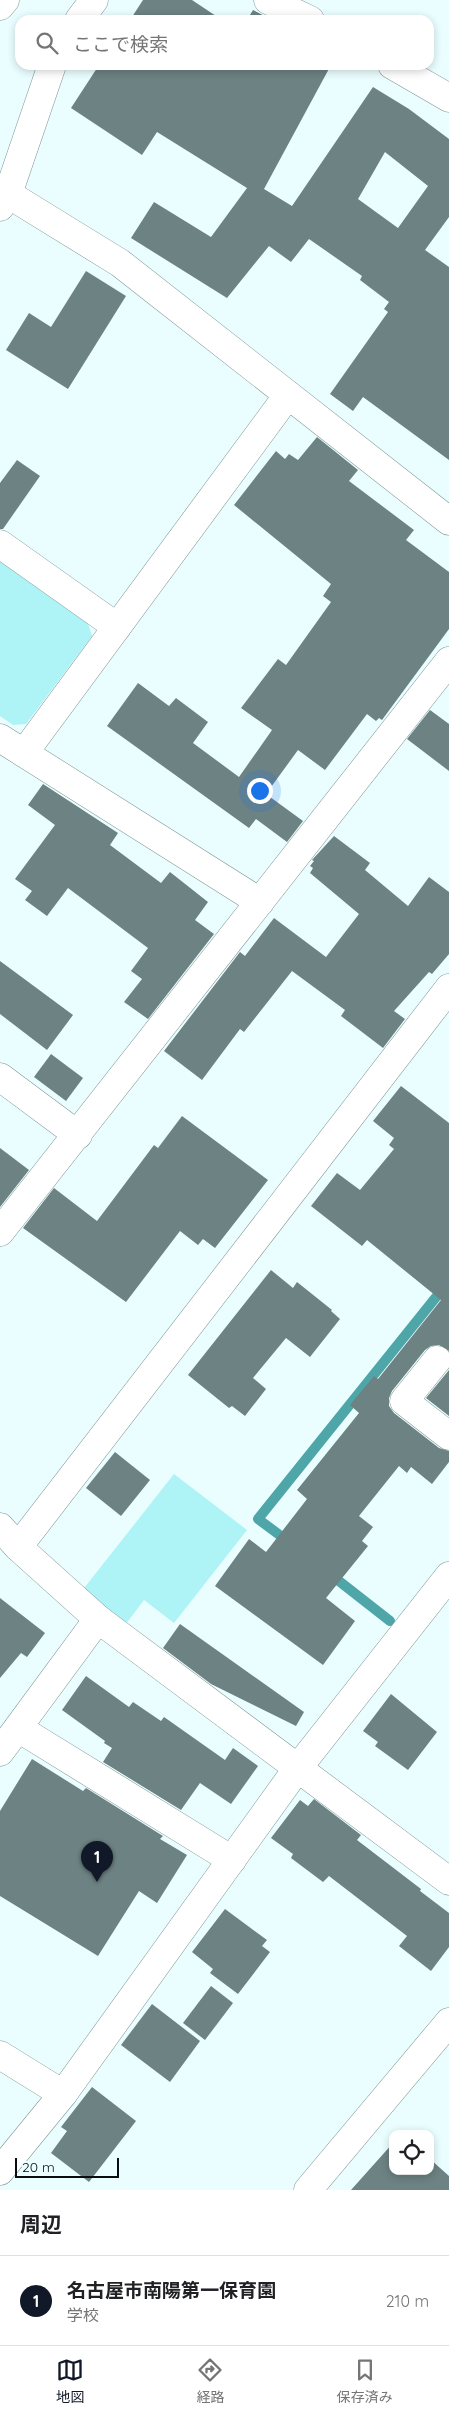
<!DOCTYPE html>
<html lang="ja">
<head>
<meta charset="utf-8">
<style>
  body { margin:0; font-family:Quicksand,"Noto Sans JP",sans-serif; background:#f6f6f6; color:#202124 }
  .controls { position:absolute; right:15px; bottom:15px; display:grid; overflow:hidden; border-radius:10px; box-shadow:0 2px 8px #0003 }
  .controls button { width:45px; height:45px; display:grid; place-items:center; padding:0; border:0; border-bottom:1px solid #e0e0e0; background:#fff; color:#202124; font:25px sans-serif }
  .scale { position:absolute; left:15px; bottom:12px; width:104px; box-sizing:border-box; padding-left:5px; border:2px solid #070e0f; border-top:0; font-size:14px; line-height:18px; white-space:nowrap; color:#070e0f; -webkit-text-stroke:4px #ebfeff; paint-order:stroke }
  .you { position:absolute; left:259px; top:790px; width:18px; height:18px; margin:-12px; border:4px solid #fff; border-radius:50%; background:#1a73e8; box-shadow:0 0 0 8px #1a73e833 }
  .badge { display:grid; place-items:center; width:32px; height:32px; border-radius:50%; background:#111827; color:#fff; font-size:16px; font-weight:700 }
  .pin { position:absolute; translate:-50% -41px; filter:drop-shadow(0 1px 2px #0008) }
  .pin::after { content:''; position:absolute; top:26px; width:18px; height:15px; background:inherit; clip-path:polygon(0 0,100% 0,50% 100%) }
  .list { margin:0; padding:0; list-style:none }
  h2 { display:flex; justify-content:space-between; align-items:center; height:65px; margin:0; padding:0 20px; font-size:21px }
  h2 small { font-size:16px; font-weight:400; color:#757577 }
  .list li { display:grid; grid-template-columns:32px 1fr auto; gap:15px; align-items:center; box-sizing:border-box; height:90px; padding:0 20px; border-top:1px solid #e0e0e0 }
  .list b { display:block; font-size:19px; white-space:nowrap }
  .list p { margin:0; font-size:16px; white-space:nowrap; color:#757577 }
  .list em { font-size:16px; font-style:normal; color:#757577 }
  .icon { flex:none; width:28px; height:28px; fill:none; stroke:currentColor; stroke-width:2; stroke-linecap:round; stroke-linejoin:round }
  .map { position:relative; flex:none; width:449px; height:2190px; overflow:hidden }
  .search { position:absolute; background:#fff; box-shadow:0 2px 8px #0003; left:15px; right:15px; top:15px; height:55px; display:flex; align-items:center; gap:12px; box-sizing:border-box; padding:0 18px; border-radius:15px; color:#757577; font-size:19px }
  .sheet { height:155px; background:#fff }
  nav { display:flex; justify-content:space-around; align-items:center; box-sizing:border-box; height:70px; border-top:1px solid #e0e0e0; background:#fff; font-size:14px; color:#757577 }
  nav a { display:grid; justify-items:center; gap:2px }
  nav .on { color:#111827 }
  .map>svg:first-child { display:block }
  .green { fill:#aef3f5 }
  .lines { fill:none; stroke-linecap:round; stroke-linejoin:round }
  .stream { stroke:#4ea6a9; stroke-width:10 }
  .building { fill:#6d8283; fill-rule:evenodd }
  .minor-casing { stroke:#7f9596; stroke-width:29 }
  .minor { stroke:#fff; stroke-width:28 }
</style>
</head>
<body>
<div class="map">
<svg width="449" height="2190" viewBox="0 0 449 2190">
  <rect width="100%" height="100%" fill="#ebfeff"/>
  <g class="green">
    <polygon points="0,559 87,620 92,636 26,724 13,725 0,716"/>
    <polygon points="174,1474 247,1530 174,1623 144,1600 125,1625 81,1592"/>
  </g>
  <g class="lines">
    <g class="stream">
      <polyline points="289,1542 258,1519 449,1281"/>
      <polyline points="330,1574 390,1621"/>
    </g>
  </g>
  <g class="building">
    <polygon points="143,0 192,0 222,20 130,20"/>
    <polygon points="253,10 272,20 247,20"/>
    <path d="M99,65H331L264,189L292,206L373,87L409,109L449,139V217L425,250L449,267V460L363,397L353,411L330,394L388,312L384,309L389,302L360,280L362,276L309,239L291,262L269,246L227,298L131,238L154,202L211,237L247,188L157,132L142,155L71,108ZM385,152L428,186L398,228L358,199Z"/>
    <polygon points="86,271 126,296 68,389 6,350 29,313 51,327"/>
    <polygon points="317,437 358,470 349,481 414,530 406,540 449,572 449,629 382,720 379,718 376,721 367,714 325,770 298,750 266,794 303,821 287,842 256,819 249,828 107,726 138,683 169,706 176,698 208,722 193,743 239,777 272,730 241,708 278,659 286,665 331,602 323,596 331,584 234,505 276,451 285,459 289,454 298,460"/>
    <polygon points="17,460 40,476 3,529 0,529 0,483"/>
    <polygon points="430,710 449,724 449,771 407,739"/>
    <polygon points="43,784 118,833 110,845 161,883 170,872 208,902 195,920 214,934 148,1019 124,1002 142,979 131,971 148,948 68,888 47,916 25,900 32,891 15,879 55,825 28,805"/>
    <polygon points="334,836 370,863 365,870 408,906 429,877 449,892 449,954 432,974 429,972 394,1011 405,1019 383,1048 341,1016 345,1010 292,971 244,1032 240,1029 202,1080 164,1051 240,952 245,956 274,918 326,957 359,914 310,873 313,868 310,866 314,861 312,860"/>
    <polygon points="0,961 73,1015 47,1050 0,1014"/>
    <polygon points="51,1054 83,1078 66,1101 34,1077"/>
    <polygon points="401,1086 449,1123 449,1351 439,1345 431,1346 425,1350 392,1391 389,1398 389,1406 394,1413 439,1448 449,1451 449,1462 432,1484 411,1467 407,1473 399,1466 359,1516 373,1527 362,1541 368,1546 326,1598 355,1621 323,1665 215,1586 249,1539 266,1552 307,1499 297,1490 359,1413 350,1405 374,1376 378,1379 441,1300 367,1240 362,1246 311,1206 337,1173 360,1190 394,1149 389,1145 394,1138 373,1121"/>
    <polygon points="182,1116 268,1180 215,1248 203,1239 198,1245 180,1231 126,1302 23,1228 54,1188 97,1221 154,1145 158,1148"/>
    <polygon points="0,1148 29,1170 0,1207"/>
    <polygon points="271,1270 293,1288 297,1282 332,1310 331,1311 340,1319 310,1357 286,1338 253,1378 266,1389 245,1416 232,1406 229,1408 188,1375"/>
    <polygon points="449,1370 449,1416 426,1398"/>
    <polygon points="115,1452 150,1480 121,1516 86,1488"/>
    <polygon points="0,1598 45,1633 27,1657 21,1653 0,1678"/>
    <polygon points="180,1624 304,1712 296,1726 211,1684 163,1648"/>
    <polygon points="86,1676 129,1707 133,1702 161,1721 164,1717 225,1760 233,1748 258,1766 231,1804 200,1783 181,1810 103,1762 112,1748 104,1743 105,1741 62,1710"/>
    <polygon points="391,1694 437,1732 408,1770 375,1746 378,1742 363,1731"/>
    <polygon points="32,1759 83,1791 86,1788 163,1836 160,1839 187,1855 157,1903 139,1891 98,1956 0,1896 0,1811"/>
    <polygon points="314,1799 361,1835 357,1840 421,1889 420,1891 449,1913 449,1947 431,1971 399,1946 407,1936 329,1876 323,1882 291,1858 293,1854 271,1838 300,1800 308,1806"/>
    <polygon points="225,1909 267,1940 262,1946 270,1952 238,1994 210,1973 213,1969 192,1952"/>
    <polygon points="211,1986 233,2003 205,2040 183,2023"/>
    <polygon points="152,2004 200,2041 170,2082 121,2045"/>
    <polygon points="92,2087 136,2121 89,2182 51,2153 67,2131 61,2127"/>
    <polygon points="393,2143 393,2171 430,2171 430,2159 449,2176 449,2190 351,2190"/>
  </g>
  <g class="lines">
    <defs>
      <g id="minor">
        <polyline points="268,0 310,20"/>
        <polyline points="0,6 5,0"/>
        <polyline points="79,20 94,0"/>
        <polyline points="392,65 449,98"/>
        <polyline points="8,194 120,263 449,521"/>
        <polyline points="0,207 8,194 52,65"/>
        <polyline points="0,544 117,627"/>
        <polyline points="0,738 260,902"/>
        <polyline points="24,753 288,395"/>
        <polyline points="0,1077 78,1135"/>
        <polyline points="0,1232 449,661"/>
        <polyline points="437,1360 404,1401 449,1436"/>
        <polyline points="0,1527 18,1547 98,1619 449,1881"/>
        <polyline points="18,1547 449,988"/>
        <polyline points="18,1728 232,1860"/>
        <polyline points="0,1752 98,1619"/>
        <polyline points="0,2055 63,2094"/>
        <polyline points="0,2171 63,2094 297,1769 449,1576"/>
        <polyline points="308,2190 449,2022"/>
      </g>
    </defs>
    <use href="#minor" class="minor-casing"/>
    <use href="#minor" class="minor"/>
  </g>
</svg>
<div class="controls">
<button><svg class="icon" aria-label="locate" viewBox="0 0 24 24"><circle cx="12" cy="12" r="6"/><path d="M12 2v4M12 18v4M2 12h4M18 12h4"/></svg></button>
</div>
<div class="scale">20 m</div>
<div class="you"></div>
<div class="pin badge" style="left:97px;top:1882px">1</div>
<div class="search"><svg class="icon" aria-label="search" viewBox="0 0 24 24"><circle cx="10" cy="10" r="6"/><path d="M15 15l6 6"/></svg>ここで検索</div>
</div>
<section class="sheet">
<h2>周辺<small></small></h2>
<ul class="list">
<li><span class="badge">1</span><div><b>名古屋市南陽第一保育園</b><p>学校</p></div><em>210 m</em></li>
</ul>
</section>
<nav>
<a class="on"><svg class="icon" aria-label="map" viewBox="0 0 24 24"><path d="M3 6l6-2 6 2 6-2v14l-6 2-6-2-6 2zM9 4v14M15 6v14"/></svg>地図</a>
<a><svg class="icon" aria-label="directions" viewBox="0 0 24 24"><path d="M12 3l9 9-9 9-9-9zM9 14v-3h6M13 9l2 2-2 2"/></svg>経路</a>
<a><svg class="icon" aria-label="saved" viewBox="0 0 24 24"><path d="M7 4h10v16l-5-4-5 4z"/></svg>保存済み</a>
</nav>
</body>
</html>
